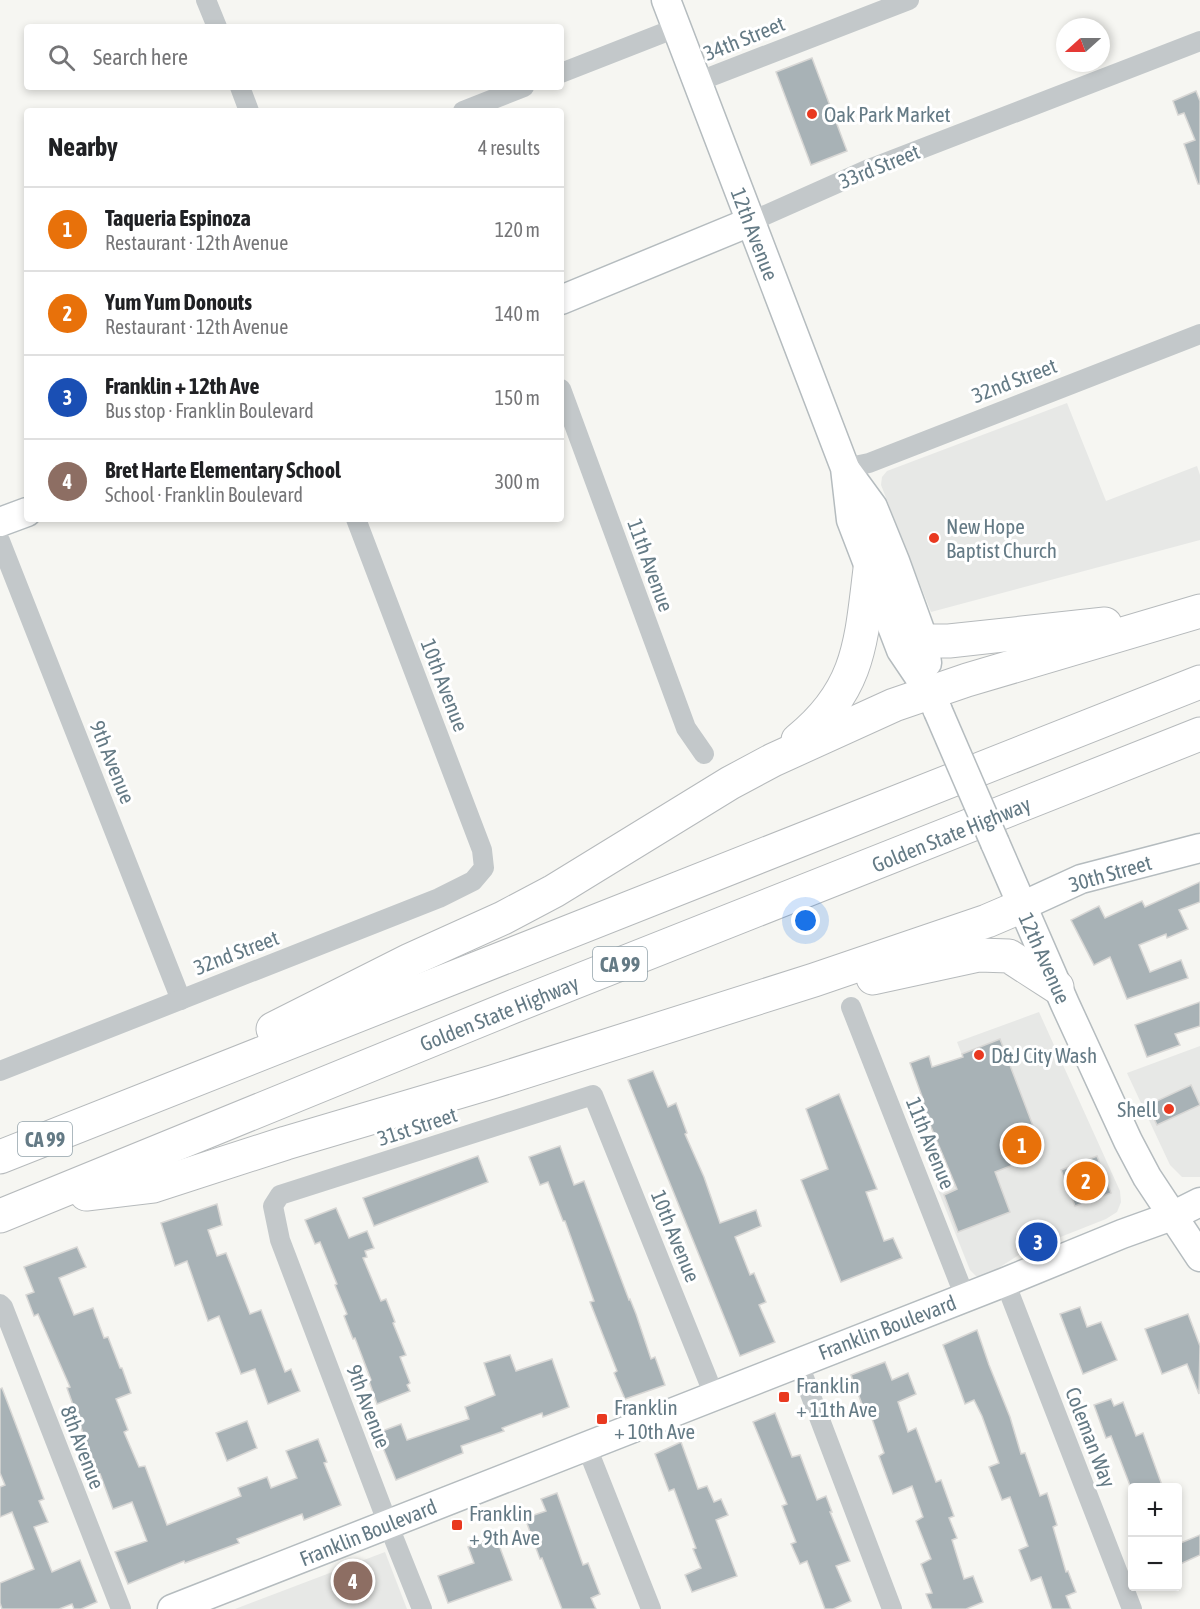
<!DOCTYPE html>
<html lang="en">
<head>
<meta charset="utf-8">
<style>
  body { margin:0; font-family:"Asap Condensed",sans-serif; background:#f2f2f2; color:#202124 }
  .controls { position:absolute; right:18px; bottom:18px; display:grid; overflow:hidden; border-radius:6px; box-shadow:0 3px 9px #0003 }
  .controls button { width:54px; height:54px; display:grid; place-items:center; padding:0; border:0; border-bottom:2px solid #e0e0e0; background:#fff; color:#202124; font:30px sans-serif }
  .compass { position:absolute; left:1056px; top:18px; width:54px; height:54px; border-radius:50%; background:#fff; box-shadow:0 3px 9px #0003; rotate:249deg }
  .you { position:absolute; left:806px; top:921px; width:21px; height:21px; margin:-15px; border:4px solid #fff; border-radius:50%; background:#1a73e8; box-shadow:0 0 0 9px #1a73e833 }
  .badge { display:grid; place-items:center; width:39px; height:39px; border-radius:50%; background:#e93920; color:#fff; font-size:20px; font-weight:700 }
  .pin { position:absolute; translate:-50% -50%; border:3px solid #fff; box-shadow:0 2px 6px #0006 }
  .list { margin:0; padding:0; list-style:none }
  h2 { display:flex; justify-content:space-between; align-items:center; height:78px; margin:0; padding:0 24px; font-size:26px }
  h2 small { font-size:20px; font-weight:400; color:#757577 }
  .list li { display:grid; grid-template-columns:39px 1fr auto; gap:18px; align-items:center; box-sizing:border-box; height:84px; padding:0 24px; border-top:2px solid #e0e0e0 }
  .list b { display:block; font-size:22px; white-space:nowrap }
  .list p { margin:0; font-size:20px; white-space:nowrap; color:#757577 }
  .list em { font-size:20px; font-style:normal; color:#757577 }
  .icon { flex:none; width:33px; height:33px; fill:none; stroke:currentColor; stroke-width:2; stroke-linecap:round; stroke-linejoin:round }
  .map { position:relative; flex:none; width:1200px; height:1609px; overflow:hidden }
  .search { position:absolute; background:#fff; box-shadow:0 3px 9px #0003; left:24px; top:24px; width:540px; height:66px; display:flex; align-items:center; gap:15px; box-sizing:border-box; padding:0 21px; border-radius:6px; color:#757577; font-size:22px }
  .panel { position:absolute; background:#fff; box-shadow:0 3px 9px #0003; left:24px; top:108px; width:540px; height:414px; border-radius:6px }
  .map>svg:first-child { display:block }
  .built { fill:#e7e8e6 }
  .building { fill:#a8b2b6; stroke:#d8d7d5; stroke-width:1.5 }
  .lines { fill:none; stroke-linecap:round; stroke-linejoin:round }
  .secondary-casing { stroke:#b5bcbf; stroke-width:31 }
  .highway-casing { stroke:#b6babc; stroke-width:35 }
  .street { stroke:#c3c8ca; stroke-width:20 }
  .secondary { stroke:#fff; stroke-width:28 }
  .highway { stroke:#fff; stroke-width:33 }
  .secondary-bridge-casing { stroke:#b5bcbf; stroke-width:31; stroke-linecap:butt }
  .secondary-bridge { stroke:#fff; stroke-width:28 }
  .poi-dot { fill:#e93920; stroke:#fff; stroke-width:2 }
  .labels { text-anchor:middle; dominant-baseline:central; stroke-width:6; stroke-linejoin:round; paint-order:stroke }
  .shield { fill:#fff; stroke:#92a2aa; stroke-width:1.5 }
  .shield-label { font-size:20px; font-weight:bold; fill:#647a85 }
  .street-label { font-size:21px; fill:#647a85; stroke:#fff }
  .poi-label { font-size:21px; fill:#647a85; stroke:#fff; text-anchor:start }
</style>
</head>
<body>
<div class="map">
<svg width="1200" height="1609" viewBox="0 0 1200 1609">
  <rect width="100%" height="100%" fill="#f6f6f2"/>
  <g class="built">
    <polygon points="1067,403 1106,501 1197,466 1200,475 1200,540 931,612 881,485 882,477 887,471"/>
    <polygon points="1039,1012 1120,1191 1121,1202 1117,1212 1106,1219 1025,1251 986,1276 976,1276 970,1270 936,1185 1002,1159 957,1042"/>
    <polygon points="1200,1046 1200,1177 1182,1177 1170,1165 1127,1073"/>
    <polygon points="385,1552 407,1609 235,1609"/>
  </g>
  <g class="building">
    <polygon points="812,58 847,151 811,165 776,72"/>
    <polygon points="1196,91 1200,101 1200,184 1198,184 1184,144 1195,140 1184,113 1178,115 1173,101"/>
    <polygon points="1200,882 1200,902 1179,910 1188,929 1167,938 1166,934 1139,945 1150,972 1181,960 1188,978 1127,999 1110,957 1094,965 1071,920 1099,906 1105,918 1142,901 1145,907"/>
    <polygon points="1200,1002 1200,1026 1175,1034 1180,1045 1147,1057 1135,1025"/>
    <polygon points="1000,1039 1035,1131 1023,1161 995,1172 1010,1212 958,1232 944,1195 957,1189 921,1103 924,1102 910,1063 929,1056 932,1067 963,1057 962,1054"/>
    <polygon points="653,1071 668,1107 676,1103 687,1133 685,1134 704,1177 720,1223 756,1210 761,1226 735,1237 750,1275 754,1273 766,1302 759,1305 775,1342 740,1356 628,1080"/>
    <polygon points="1191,1085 1200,1105 1157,1125 1148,1105"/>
    <polygon points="839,1094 877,1189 866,1192 884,1241 893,1238 902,1258 841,1282 801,1180 828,1169 806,1109"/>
    <polygon points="560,1146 574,1185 584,1181 629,1300 630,1299 636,1314 651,1359 655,1357 665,1385 625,1399 614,1373 617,1371 590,1302 594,1301 565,1221 563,1221 548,1182 540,1185 529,1157"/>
    <polygon points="478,1156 488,1182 374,1226 363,1198"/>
    <polygon points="1097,1156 1111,1193 1075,1206 1061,1170"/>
    <polygon points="217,1204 222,1225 208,1230 217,1256 226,1253 250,1314 261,1310 285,1372 291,1369 300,1391 268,1404 255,1369 241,1374 219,1316 208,1321 187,1261 175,1266 161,1223"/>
    <polygon points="336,1208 349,1238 367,1231 374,1248 365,1251 367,1257 363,1258 381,1301 386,1299 395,1322 393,1323 406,1355 400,1357 410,1383 407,1385 410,1391 377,1404 369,1381 371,1380 355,1338 353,1339 344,1316 347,1314 335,1285 337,1284 320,1242 315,1244 305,1220"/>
    <polygon points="77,1247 86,1267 59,1278 74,1315 93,1308 104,1338 108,1337 120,1368 122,1368 131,1393 116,1399 128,1430 124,1432 139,1467 145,1466 167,1525 241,1496 238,1488 267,1477 271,1488 297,1478 286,1451 318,1439 327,1462 324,1463 341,1505 304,1520 302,1514 237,1539 239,1543 185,1563 184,1561 128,1584 115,1552 147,1541 132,1502 113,1509 100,1474 96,1475 86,1451 89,1450 67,1388 70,1387 38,1314 34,1316 26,1295 34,1292 24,1267"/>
    <polygon points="1080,1307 1087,1327 1101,1322 1117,1360 1083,1374 1060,1314"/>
    <polygon points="1188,1314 1200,1346 1199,1394 1187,1364 1162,1374 1145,1329"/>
    <polygon points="977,1330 989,1365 1010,1417 1021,1454 1025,1453 1040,1496 1047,1493 1057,1525 1053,1527 1066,1572 1068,1571 1076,1592 1066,1596 1071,1609 1052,1609 1041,1577 1031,1581 1019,1550 1028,1546 1010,1497 1002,1500 989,1467 999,1463 982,1416 974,1400 965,1404 943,1345"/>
    <polygon points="510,1355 516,1371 552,1359 569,1407 543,1417 542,1413 502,1428 504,1431 461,1446 463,1453 396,1480 377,1433 401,1424 407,1440 469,1419 465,1407 495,1395 484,1363"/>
    <polygon points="885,1362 892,1380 908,1373 916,1394 898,1402 908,1432 916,1428 936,1482 941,1480 954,1516 949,1518 957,1538 952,1540 964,1579 973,1576 983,1602 966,1609 932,1609 926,1594 932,1593 921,1564 931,1559 916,1521 923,1517 912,1486 893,1494 879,1456 884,1453 870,1413 866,1415 851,1375"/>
    <polygon points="2,1388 44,1499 39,1501 48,1522 34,1527 52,1572 80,1560 97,1602 81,1609 74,1609 72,1604 59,1609 2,1609 0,1603 0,1583 34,1569 12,1512 0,1517 0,1487 5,1485 0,1473 0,1389"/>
    <polygon points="1111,1399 1114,1406 1123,1402 1136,1436 1143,1433 1163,1488 1131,1488 1111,1436 1106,1438 1094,1405"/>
    <polygon points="775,1413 792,1457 800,1455 817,1500 826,1496 832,1512 830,1512 850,1561 836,1566 851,1601 833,1609 825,1609 807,1561 800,1564 791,1544 796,1542 782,1506 787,1504 753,1422"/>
    <polygon points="247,1421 257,1448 227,1461 216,1433"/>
    <polygon points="681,1442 698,1489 707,1486 714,1502 721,1499 728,1515 716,1520 737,1576 692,1592 685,1575 701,1568 693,1549 696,1548 674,1489 669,1491 655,1454"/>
    <polygon points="557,1493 583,1565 588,1563 600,1594 591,1598 596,1609 562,1609 542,1558 540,1559 525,1518 546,1511 541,1499"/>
    <polygon points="1200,1535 1200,1555 1178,1565 1178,1544"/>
    <polygon points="496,1537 512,1580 448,1603 438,1576 474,1563 468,1547"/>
  </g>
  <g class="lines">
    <defs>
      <g id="secondary">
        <polyline points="666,0 845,468 851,520 901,650 930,693 938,711"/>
        <polyline points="561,300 750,222"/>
        <polyline points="846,470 873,507 895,561 924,641 927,663"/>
        <polyline points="0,522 27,512"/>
        <polyline points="995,843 1065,1004 1128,1141 1147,1177 1200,1257"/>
        <polyline points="1022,906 1081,879 1200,848"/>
        <polyline points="172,1609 1005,1282 1122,1234 1172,1216 1200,1202"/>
      </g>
      <g id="highway">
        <polyline points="924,641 949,641 1105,624"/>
        <path d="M798,740C860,690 861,642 870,569"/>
        <polyline points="873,978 979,955 1009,956 1057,987"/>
        <polyline points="273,1029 410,960 503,918 554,891 730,783 773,760 894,705 967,680 1200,611"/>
        <polyline points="0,1157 1200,682"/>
        <polyline points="86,1194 153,1186 286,1143 492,1082 814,980 987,921 1022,906"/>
        <polyline points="0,1216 512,1007 1200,734"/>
      </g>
    </defs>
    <use href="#secondary" class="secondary-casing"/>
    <use href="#highway" class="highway-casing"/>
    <g class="street">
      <polyline points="206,0 217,27"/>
      <polyline points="561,73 676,28"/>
      <polyline points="697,82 909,0"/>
      <polyline points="240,87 249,111"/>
      <polyline points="463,111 524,87"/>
      <polyline points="750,222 869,169 1200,41"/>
      <polyline points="561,389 686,728 704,754"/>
      <polyline points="845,468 869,463 1200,334"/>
      <polyline points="0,541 181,1000"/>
      <polyline points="851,1007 965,1297"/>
      <polyline points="0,1071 439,898 473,881 484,868 482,850 356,519"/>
      <polyline points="1005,1282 1132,1609"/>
      <polyline points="0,1304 3,1307 121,1609"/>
      <polyline points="798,1362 892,1609"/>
      <polyline points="586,1445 651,1609"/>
      <polyline points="422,1609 388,1524 280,1240 273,1206 280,1195 593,1095 714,1395"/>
    </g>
    <use href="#secondary" class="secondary"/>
    <use href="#highway" class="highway"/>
    <defs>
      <polyline id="secondary-bridge" points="938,711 995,843"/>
    </defs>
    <use href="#secondary-bridge" class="secondary-bridge-casing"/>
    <use href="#secondary-bridge" class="secondary-bridge"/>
  </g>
  <g class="poi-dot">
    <circle cx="812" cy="114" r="6"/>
    <circle cx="934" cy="538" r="6"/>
    <circle cx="979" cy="1055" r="6"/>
    <circle cx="1169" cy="1109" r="6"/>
    <rect x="778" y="1391" width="12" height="12" rx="3"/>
    <rect x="596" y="1413" width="12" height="12" rx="3"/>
    <rect x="451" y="1519" width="12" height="12" rx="3"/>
  </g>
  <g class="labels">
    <g class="shield">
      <rect x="593" y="947" width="54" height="34" rx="4.5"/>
      <rect x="18" y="1122" width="54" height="34" rx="4.5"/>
    </g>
    <g class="shield-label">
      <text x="620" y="964">CA 99</text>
      <text x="45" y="1139">CA 99</text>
    </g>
    <g class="street-label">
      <text transform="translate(744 38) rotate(-22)">34th Street</text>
      <text transform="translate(879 166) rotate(-22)">33rd Street</text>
      <text transform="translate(755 234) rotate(69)">12th Avenue</text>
      <text transform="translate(1014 380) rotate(-21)">32nd Street</text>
      <text transform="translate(651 565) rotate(70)">11th Avenue</text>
      <text transform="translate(445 685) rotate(69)">10th Avenue</text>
      <text transform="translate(113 762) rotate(68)">9th Avenue</text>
      <text transform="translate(951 834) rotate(-22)">Golden State Highway</text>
      <text transform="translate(1110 873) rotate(-16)">30th Street</text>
      <text transform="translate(236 952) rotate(-21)">32nd Street</text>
      <text transform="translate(1045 958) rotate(66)">12th Avenue</text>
      <text transform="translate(499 1013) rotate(-22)">Golden State Highway</text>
      <text transform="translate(417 1126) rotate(-18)">31st Street</text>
      <text transform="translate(931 1143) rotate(68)">11th Avenue</text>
      <text transform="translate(676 1236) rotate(68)">10th Avenue</text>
      <text transform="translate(887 1327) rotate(-21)">Franklin Boulevard</text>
      <text transform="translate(369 1406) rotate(69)">9th Avenue</text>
      <text transform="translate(1091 1437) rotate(69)">Coleman Way</text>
      <text transform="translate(83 1447) rotate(69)">8th Avenue</text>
      <text transform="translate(368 1532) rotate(-22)">Franklin Boulevard</text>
    </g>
    <g class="poi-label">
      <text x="824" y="114">Oak Park Market</text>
      <text x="946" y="526">New Hope<tspan x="946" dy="24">Baptist Church</tspan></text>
      <text x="991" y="1055">D&amp;J City Wash</text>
      <text x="1157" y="1109" text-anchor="end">Shell</text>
      <text x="796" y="1385">Franklin<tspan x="796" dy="24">+ 11th Ave</tspan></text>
      <text x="614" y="1407">Franklin<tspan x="614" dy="24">+ 10th Ave</tspan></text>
      <text x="469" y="1513">Franklin<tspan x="469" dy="24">+ 9th Ave</tspan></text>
    </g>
  </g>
</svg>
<div class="controls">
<button>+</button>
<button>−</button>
</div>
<svg class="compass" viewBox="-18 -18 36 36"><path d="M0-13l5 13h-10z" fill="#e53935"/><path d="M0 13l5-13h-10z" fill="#757577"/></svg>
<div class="you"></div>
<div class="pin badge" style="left:1022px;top:1145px;background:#e8710a">1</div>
<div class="pin badge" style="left:1086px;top:1181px;background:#e8710a">2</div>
<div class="pin badge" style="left:1038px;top:1242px;background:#1a4fb4">3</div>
<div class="pin badge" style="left:353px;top:1581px;background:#8d6e63">4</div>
<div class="search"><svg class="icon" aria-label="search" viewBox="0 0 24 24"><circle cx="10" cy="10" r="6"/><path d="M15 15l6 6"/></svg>Search here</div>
<section class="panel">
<h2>Nearby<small>4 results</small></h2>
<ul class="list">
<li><span class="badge" style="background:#e8710a">1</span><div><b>Taqueria Espinoza</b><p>Restaurant · 12th Avenue</p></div><em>120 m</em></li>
<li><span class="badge" style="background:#e8710a">2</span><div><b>Yum Yum Donouts</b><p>Restaurant · 12th Avenue</p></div><em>140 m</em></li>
<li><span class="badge" style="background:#1a4fb4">3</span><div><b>Franklin + 12th Ave</b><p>Bus stop · Franklin Boulevard</p></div><em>150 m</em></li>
<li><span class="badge" style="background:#8d6e63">4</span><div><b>Bret Harte Elementary School</b><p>School · Franklin Boulevard</p></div><em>300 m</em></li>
</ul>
</section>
</div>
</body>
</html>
